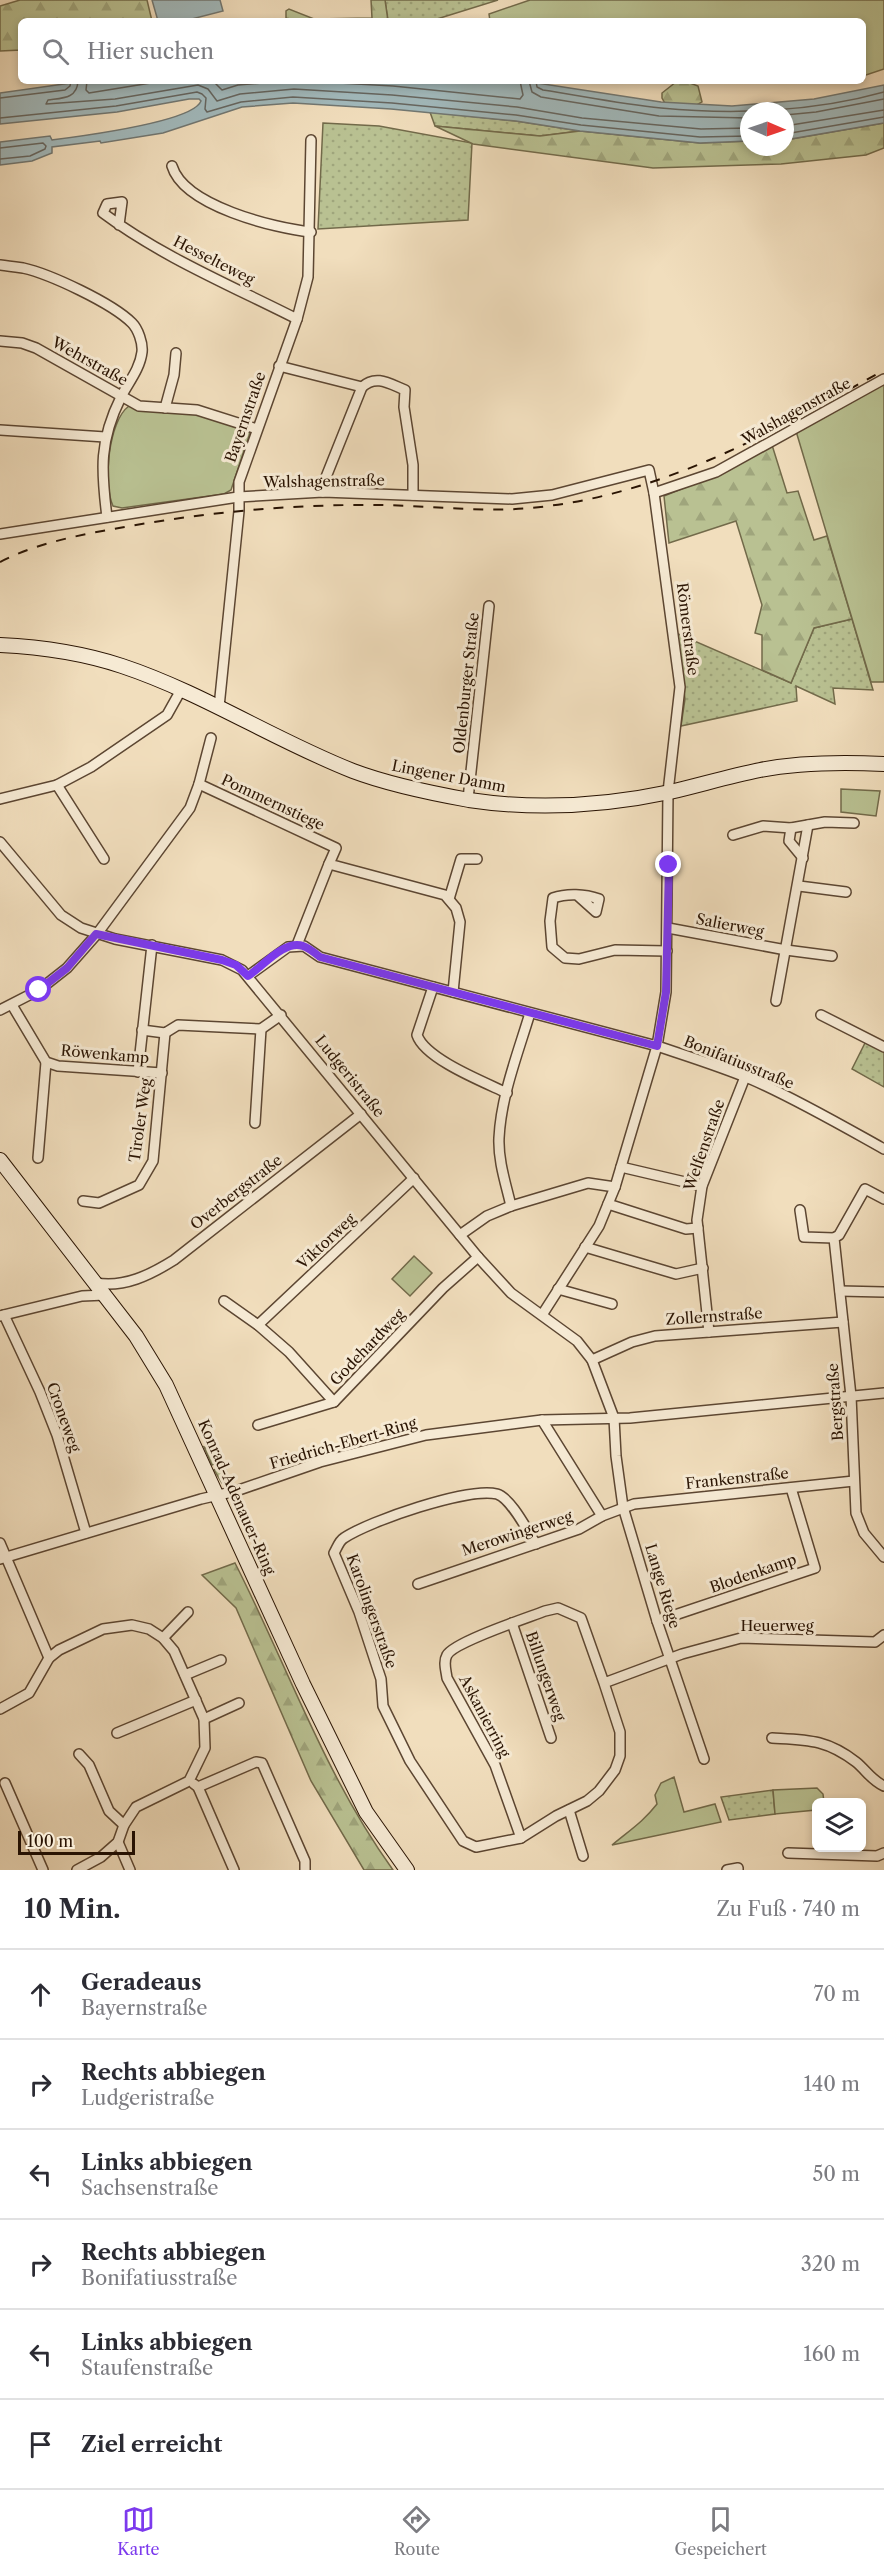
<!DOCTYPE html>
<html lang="de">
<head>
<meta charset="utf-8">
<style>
  body { margin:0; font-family:"Libre Caslon Text",serif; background:#f7f7f7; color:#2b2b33 }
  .controls { position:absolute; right:18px; bottom:18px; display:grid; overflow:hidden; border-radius:9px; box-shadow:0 3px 9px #0003 }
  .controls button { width:54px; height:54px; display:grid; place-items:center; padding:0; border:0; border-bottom:2px solid #e1e1e2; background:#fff; color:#2b2b33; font:30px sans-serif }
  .compass { position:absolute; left:740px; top:102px; width:54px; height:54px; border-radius:50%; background:#fff; box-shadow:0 3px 9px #0003; rotate:92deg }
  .scale { position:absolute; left:18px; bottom:15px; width:117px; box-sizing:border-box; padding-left:6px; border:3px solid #2a1403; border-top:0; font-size:16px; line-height:21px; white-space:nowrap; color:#2a1403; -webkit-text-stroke:4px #f6ead4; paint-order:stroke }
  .stop { position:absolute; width:18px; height:18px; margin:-14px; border:4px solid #7c3aed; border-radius:50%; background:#fff }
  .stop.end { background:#7c3aed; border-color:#fff; box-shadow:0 2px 6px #0008 }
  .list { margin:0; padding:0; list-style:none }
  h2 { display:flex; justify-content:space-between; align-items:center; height:78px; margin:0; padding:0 24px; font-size:26px }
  h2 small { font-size:20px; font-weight:400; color:#7c7c81 }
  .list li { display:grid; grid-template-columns:39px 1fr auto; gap:18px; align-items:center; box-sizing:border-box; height:90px; padding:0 24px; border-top:2px solid #e1e1e2 }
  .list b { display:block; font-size:22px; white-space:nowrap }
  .list p { margin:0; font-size:20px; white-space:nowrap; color:#7c7c81 }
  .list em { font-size:20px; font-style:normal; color:#7c7c81 }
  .icon { flex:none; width:33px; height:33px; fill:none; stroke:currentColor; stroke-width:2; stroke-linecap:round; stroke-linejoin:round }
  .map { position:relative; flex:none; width:884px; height:1870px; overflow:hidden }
  .search { position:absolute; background:#fff; box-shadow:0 3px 9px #0003; left:18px; right:18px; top:18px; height:66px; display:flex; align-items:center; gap:15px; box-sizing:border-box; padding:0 21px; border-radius:9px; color:#7c7c81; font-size:22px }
  .sheet { height:618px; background:#fff }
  nav { display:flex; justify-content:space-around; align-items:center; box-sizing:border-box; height:84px; border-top:2px solid #e1e1e2; background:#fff; font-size:16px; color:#7c7c81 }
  nav a { display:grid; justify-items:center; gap:3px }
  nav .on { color:#7c3aed }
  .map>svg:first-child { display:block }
  .grass { fill:url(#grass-dots); stroke:#726a4a; stroke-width:1.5 }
  .forest { fill:url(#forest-firs); stroke:#726a4a; stroke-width:1.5 }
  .green { fill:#b9c192; stroke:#726a4a; stroke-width:1.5 }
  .water { fill:#a1b9bc; stroke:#717772; stroke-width:1.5 }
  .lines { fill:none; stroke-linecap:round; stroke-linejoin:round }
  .shore { stroke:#666660; stroke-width:1.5 }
  .minor-casing { stroke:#5c4632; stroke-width:12 }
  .secondary-casing { stroke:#2a1403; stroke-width:16 }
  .minor { stroke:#f6ead4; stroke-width:9 }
  .secondary { stroke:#f6ead4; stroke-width:14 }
  .rail { stroke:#2a1403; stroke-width:2; stroke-dasharray:10 10; stroke-linecap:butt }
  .route { stroke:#7c3aed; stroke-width:8 }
  .labels { text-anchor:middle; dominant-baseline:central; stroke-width:6; stroke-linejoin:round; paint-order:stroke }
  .street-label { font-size:15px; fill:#2a1403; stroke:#f6ead4 }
</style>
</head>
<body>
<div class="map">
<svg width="884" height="1870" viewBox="0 0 884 1870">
  <defs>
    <pattern id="grass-dots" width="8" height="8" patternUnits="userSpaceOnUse" patternTransform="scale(1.5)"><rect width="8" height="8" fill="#b9c192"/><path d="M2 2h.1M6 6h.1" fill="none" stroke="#9fa57c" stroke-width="1.8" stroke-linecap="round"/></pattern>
    <pattern id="forest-firs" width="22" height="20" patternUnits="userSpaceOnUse" patternTransform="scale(1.5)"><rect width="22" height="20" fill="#b9c192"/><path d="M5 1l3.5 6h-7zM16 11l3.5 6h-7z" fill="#9fa57c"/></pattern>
  </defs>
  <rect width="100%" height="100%" fill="#f1debd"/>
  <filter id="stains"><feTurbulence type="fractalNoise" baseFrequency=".00333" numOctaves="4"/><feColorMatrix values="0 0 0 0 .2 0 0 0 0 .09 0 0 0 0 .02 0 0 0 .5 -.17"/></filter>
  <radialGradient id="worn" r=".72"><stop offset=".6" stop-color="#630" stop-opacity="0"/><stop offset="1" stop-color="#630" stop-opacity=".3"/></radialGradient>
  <g class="grass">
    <polygon points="385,0 498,0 437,19 388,21"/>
    <polygon points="430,112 516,121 580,131 540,136 435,126"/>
    <polygon points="323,123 379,126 472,143 468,220 318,229"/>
    <polygon points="852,619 873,690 833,688 835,704 796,686 797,701 681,726 685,699 676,633 791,683 814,628"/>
    <polygon points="866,1041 884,1050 884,1087 852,1069"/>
    <polygon points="204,1447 214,1451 221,1461 212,1465"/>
    <polygon points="225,1466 230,1484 222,1483 214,1470"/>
    <polygon points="773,1790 775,1814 729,1820 721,1797"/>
  </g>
  <g class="forest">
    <polygon points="20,0 147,0 152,21 21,21 21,50 0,51 0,6"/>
    <polygon points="371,0 385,0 388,21 292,21 286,18 286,11 289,9 314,19 372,18"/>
    <polygon points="676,82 690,83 698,86 702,102 695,106 666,105 662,98 662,93"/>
    <polygon points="884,123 884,148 866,155 781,164 653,168 473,144 435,126 540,136 580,131 700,143 749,141 749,147 785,147 785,140"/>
    <polygon points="772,445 787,493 798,491 814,540 827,536 852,619 814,628 791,683 762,670 762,635 755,633 762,605 736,521 669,543 664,496 718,474"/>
    <path d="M235,1563C288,1667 324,1774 393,1870H364L311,1781L236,1608L202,1575Z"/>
  </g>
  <g class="green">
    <polygon points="530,0 884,0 884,69 863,76 863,21 490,21 489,14"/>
    <polygon points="884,382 884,682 871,682 796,431"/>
    <path d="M129,406L138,409L194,413L251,430L231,490L224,494L122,508L113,506C103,484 108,421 129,406Z"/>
    <polygon points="841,789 880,791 876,816 841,812"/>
    <polygon points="414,1256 432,1273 410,1296 392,1279"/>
    <path d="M674,1777L684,1812L715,1804L721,1822L612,1845C630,1830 643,1822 657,1804L655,1795L661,1783Z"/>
    <polygon points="817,1788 823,1794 824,1802 816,1802 816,1810 775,1814 773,1790"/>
  </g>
  <g class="water">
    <polygon points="152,0 220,0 223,11 184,21 158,21"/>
    <path d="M85,81H524L661,102L732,106L814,99L884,85V123L785,140V111H749V141L700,143L580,131L516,121L391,109L293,103L242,107L163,133L101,143L100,141L52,147V153L32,161L0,165V142L50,136L52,140C75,137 193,122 201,101L199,99H189L117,112L0,124V93Z"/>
  </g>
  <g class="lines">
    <g class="shore">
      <path d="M78,81C77,99 62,98 48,100L46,104L115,99L198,85L208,89L217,101L240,94L294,89L392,95L517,107L582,118L701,129L749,128"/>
      <polyline points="87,81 86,90 89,93 163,81"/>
      <polyline points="213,81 222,90 238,85 285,81"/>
      <polyline points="302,81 393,86 520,99 523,95 520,81"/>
      <polyline points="529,81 532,92 541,97 659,116 749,118"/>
      <path d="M536,81L537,87L543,90C582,96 621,104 661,108C733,115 813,112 884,92"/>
      <polyline points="0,98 65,90 70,86 71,81"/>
      <polyline points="785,115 816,112 884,99"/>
      <polyline points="0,118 116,106 197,92 202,94 206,98 205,109 207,112 241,102 293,97 392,103 516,115 581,125 700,137 749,136"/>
      <polyline points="785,126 884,110"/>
      <polyline points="785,134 884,117"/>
      <polyline points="0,148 43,143 46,146 45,149 30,156 0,159"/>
    </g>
    <defs>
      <g id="minor">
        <path d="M172,166C184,206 274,228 311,232"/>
        <path d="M119,225L122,202L107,204L103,213C162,257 232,286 297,319"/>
        <path d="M0,265C7,266 15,267 23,268C50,274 112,303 132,323C138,329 143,343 142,352C140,369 128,383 121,397C99,441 101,470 107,517"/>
        <polyline points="0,341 22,343 36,348 139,406 197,410 257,429"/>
        <path d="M279,366L362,387C376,374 390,384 405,390L404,407L413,465V495"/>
        <polyline points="165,408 174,375 176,353"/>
        <polyline points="0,430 105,437"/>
        <polyline points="323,492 326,477 362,387"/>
        <polyline points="654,493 716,472 884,379"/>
        <polyline points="0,534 238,497 323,492 512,499 552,495 649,470 654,493 680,687 668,792 666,992 657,1046 615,1187 599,1226 542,1315"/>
        <polyline points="219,707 239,511 239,482 297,319 308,277 311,140"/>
        <polyline points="199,784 336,848 329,864 445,895 456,908 460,922 453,992"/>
        <polyline points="57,785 104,859"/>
        <polyline points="0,799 57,785 91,767 167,715 181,690"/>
        <polyline points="468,799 489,606"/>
        <polyline points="791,828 789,841 803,858"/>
        <polyline points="733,835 763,826 791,828 825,822 854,823"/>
        <polyline points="0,842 61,915 81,928 115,939 222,960 242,970 478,1257 511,1293 577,1341 592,1360 614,1418 616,1456 623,1507 657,1621 704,1759"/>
        <polyline points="799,886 846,892"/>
        <path d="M577,895L596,912L599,899C585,894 567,893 553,898L550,921L552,947L565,958L579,959L615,950L667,951"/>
        <polyline points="449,899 461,859 477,859"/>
        <polyline points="668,928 786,950 832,956"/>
        <polyline points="297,945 329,864"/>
        <path d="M248,976L288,947L304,946L320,957L657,1046C690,1057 722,1067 753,1080C798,1100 841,1125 884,1149"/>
        <path d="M433,987L417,1035C425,1059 484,1082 507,1093"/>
        <polyline points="776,1001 808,825"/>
        <polyline points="12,1005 46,1062 58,1066 162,1073"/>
        <polyline points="0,1010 39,990 67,968 97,934 190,808 199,784 211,738"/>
        <polyline points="821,1015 884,1047"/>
        <polyline points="142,1030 165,1033 178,1025 261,1029 281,1015"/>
        <polyline points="138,1072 152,945"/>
        <polyline points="255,1123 261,1029"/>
        <polyline points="38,1158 46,1062"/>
        <polyline points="621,1167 702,1186"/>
        <polyline points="884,1199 865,1189 839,1235 834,1238 851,1396 856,1513 864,1533 884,1557"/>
        <polyline points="83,1201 99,1203 139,1185 153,1161 165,1033"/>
        <polyline points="608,1204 686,1229 698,1228"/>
        <path d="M511,1206C506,1184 498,1161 499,1138C501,1096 518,1053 530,1013"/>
        <polyline points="800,1210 804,1237 834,1238"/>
        <polyline points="460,1235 487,1216 511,1206 588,1183 615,1187"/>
        <polyline points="585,1247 676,1274 703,1268"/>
        <path d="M96,1283C124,1288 150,1275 174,1260L361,1114"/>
        <polyline points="558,1289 612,1304"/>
        <polyline points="840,1291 884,1292"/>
        <polyline points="224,1301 258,1325 289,1352 334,1402"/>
        <polyline points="4,1315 40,1392 57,1435 86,1533"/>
        <polyline points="0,1316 82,1296 105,1295"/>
        <polyline points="258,1325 414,1178"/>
        <polyline points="709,1332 697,1220 702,1186 745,1077"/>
        <polyline points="592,1360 632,1342 655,1336 843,1322"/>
        <polyline points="542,1420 602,1516"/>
        <polyline points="258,1425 334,1402 443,1288 478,1257"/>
        <polyline points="0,1543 49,1658"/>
        <polyline points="0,1559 201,1499 236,1491 320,1462 426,1435 542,1420 630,1418 884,1393"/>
        <polyline points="418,1584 579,1529 602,1516 634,1504 854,1481"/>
        <polyline points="657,1621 815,1568 791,1488"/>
        <polyline points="512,1623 551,1738"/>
        <polyline points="163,1638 188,1612"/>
        <polyline points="185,1675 221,1660"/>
        <path d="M604,1683L620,1732V1756L615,1770L599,1791L587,1801L556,1816L521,1838L495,1765L447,1678C446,1670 443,1662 447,1655C454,1642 527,1618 545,1611L558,1608L581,1618L604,1683L682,1654L741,1638L875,1642L884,1635"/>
        <polyline points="0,1709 29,1693 49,1658 59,1650 103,1629 132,1625 149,1629 163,1638 174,1651 204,1719 205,1748 189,1781 136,1807 124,1825 118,1842 101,1857 77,1870"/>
        <polyline points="204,1719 239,1703"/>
        <polyline points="117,1733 196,1700"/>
        <path d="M772,1738C807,1740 826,1739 856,1762C866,1770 871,1780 884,1786"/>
        <polyline points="79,1754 89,1765 109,1811 124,1825"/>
        <polyline points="5,1783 43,1870"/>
        <polyline points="194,1784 198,1787 234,1870"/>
        <polyline points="198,1787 256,1762 262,1763 305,1861 305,1870"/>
        <polyline points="569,1810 583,1856"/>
        <path d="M521,1838L476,1847L463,1841L410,1761L383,1706L381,1679L359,1612L334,1553C337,1548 339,1541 344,1538C369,1521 468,1487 497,1494C511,1498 528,1532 536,1544"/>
        <polyline points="118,1842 130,1870"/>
        <polyline points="788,1853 877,1856 884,1853"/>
        <polyline points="727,1870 738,1868 738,1870"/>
      </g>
      <g id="secondary">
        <path d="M0,645C41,647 83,653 122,666C203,693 274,740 353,771C390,785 430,793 469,800C536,810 604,806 670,792C700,785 730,776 760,770C801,762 843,762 884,764"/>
        <polyline points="0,1160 136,1336 166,1385 303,1684 366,1812 407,1870"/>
      </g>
    </defs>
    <use href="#minor" class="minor-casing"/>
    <use href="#secondary" class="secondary-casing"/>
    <use href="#minor" class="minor"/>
    <use href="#secondary" class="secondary"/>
    <path class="rail" d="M0,562C37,543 79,535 119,528C206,512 294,504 381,505C436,506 493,514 548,506C669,491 779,429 884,370"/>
  </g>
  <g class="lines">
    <path class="route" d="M39,990L67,968L96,934L222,960L236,965L248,976C262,967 285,939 303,946C309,948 315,953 320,957L657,1046L666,992L669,865"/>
  </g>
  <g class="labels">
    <g class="street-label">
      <text transform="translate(214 260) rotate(27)">Hesselteweg</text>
      <text transform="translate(90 361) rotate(29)">Wehrstraße</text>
      <text transform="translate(796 411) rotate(-29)">Walshagenstraße</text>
      <text transform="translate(245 417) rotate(-71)">Bayernstraße</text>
      <text transform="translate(324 481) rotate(-1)">Walshagenstraße</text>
      <text transform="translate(688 629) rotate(83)">Römerstraße</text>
      <text transform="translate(466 683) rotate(-84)">Oldenburger Straße</text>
      <text transform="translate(449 776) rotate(11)">Lingener Damm</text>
      <text transform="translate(273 802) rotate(25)">Pommernstiege</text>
      <text transform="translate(730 925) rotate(11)">Salierweg</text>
      <text transform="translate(105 1054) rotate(5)">Röwenkamp</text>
      <text transform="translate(739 1062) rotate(22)">Bonifatiusstraße</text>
      <text transform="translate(350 1076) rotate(51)">Ludgeristraße</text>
      <text transform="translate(140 1120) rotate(-82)">Tiroler Weg</text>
      <text transform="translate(704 1145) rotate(-71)">Welfenstraße</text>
      <text transform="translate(236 1192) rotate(-38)">Overbergstraße</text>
      <text transform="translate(326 1241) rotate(-43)">Viktorweg</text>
      <text transform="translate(714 1316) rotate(-4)">Zollernstraße</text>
      <text transform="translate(367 1347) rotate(-46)">Godehardweg</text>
      <text transform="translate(835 1402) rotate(-94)">Bergstraße</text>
      <text transform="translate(64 1417) rotate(70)">Croneweg</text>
      <text transform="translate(343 1443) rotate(-16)">Friedrich-Ebert-Ring</text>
      <text transform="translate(737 1478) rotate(-6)">Frankenstraße</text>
      <text transform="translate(237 1497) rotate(66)">Konrad-Adenauer-Ring</text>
      <text transform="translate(517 1533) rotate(-18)">Merowingerweg</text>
      <text transform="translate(753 1573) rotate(-19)">Blodenkamp</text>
      <text transform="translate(663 1586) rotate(73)">Lange Riege</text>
      <text transform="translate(372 1611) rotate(70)">Karolingerstraße</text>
      <text x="777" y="1625">Heuerweg</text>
      <text transform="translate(546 1676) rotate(71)">Billungerweg</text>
      <text transform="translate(485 1716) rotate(62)">Askanierring</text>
    </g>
  </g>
  <rect width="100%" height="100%" filter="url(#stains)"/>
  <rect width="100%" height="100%" fill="url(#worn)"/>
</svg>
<div class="controls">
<button><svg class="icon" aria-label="layers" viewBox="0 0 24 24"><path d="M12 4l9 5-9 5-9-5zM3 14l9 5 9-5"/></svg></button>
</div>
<svg class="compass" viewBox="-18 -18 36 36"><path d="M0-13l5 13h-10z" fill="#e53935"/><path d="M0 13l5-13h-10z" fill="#7c7c81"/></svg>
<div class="scale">100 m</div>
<div class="stop" style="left:39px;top:990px"></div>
<div class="stop end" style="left:669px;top:865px"></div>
<div class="search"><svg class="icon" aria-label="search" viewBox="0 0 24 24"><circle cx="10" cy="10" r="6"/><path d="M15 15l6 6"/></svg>Hier suchen</div>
</div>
<section class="sheet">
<h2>10 Min.<small>Zu Fuß · 740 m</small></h2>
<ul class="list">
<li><svg class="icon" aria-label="ahead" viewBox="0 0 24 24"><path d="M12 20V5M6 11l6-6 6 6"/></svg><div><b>Geradeaus</b><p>Bayernstraße</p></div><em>70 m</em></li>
<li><svg class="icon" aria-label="right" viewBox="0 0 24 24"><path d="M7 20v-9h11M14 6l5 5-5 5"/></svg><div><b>Rechts abbiegen</b><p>Ludgeristraße</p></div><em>140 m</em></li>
<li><svg class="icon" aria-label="left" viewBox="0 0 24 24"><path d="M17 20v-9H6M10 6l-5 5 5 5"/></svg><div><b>Links abbiegen</b><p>Sachsenstraße</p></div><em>50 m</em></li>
<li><svg class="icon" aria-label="right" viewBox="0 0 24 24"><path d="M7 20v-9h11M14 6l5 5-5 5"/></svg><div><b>Rechts abbiegen</b><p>Bonifatiusstraße</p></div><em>320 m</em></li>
<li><svg class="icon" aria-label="left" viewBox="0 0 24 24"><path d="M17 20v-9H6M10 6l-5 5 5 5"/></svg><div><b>Links abbiegen</b><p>Staufenstraße</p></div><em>160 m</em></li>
<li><svg class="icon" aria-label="arrive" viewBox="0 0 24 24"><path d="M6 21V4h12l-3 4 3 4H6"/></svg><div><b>Ziel erreicht</b></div></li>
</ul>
</section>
<nav>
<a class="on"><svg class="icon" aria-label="map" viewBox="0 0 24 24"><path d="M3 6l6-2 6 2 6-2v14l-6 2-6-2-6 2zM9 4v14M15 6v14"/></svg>Karte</a>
<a><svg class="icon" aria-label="directions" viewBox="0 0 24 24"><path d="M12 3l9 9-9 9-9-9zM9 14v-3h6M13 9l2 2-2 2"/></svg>Route</a>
<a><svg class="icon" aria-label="saved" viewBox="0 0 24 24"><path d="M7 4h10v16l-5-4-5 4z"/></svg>Gespeichert</a>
</nav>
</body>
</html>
